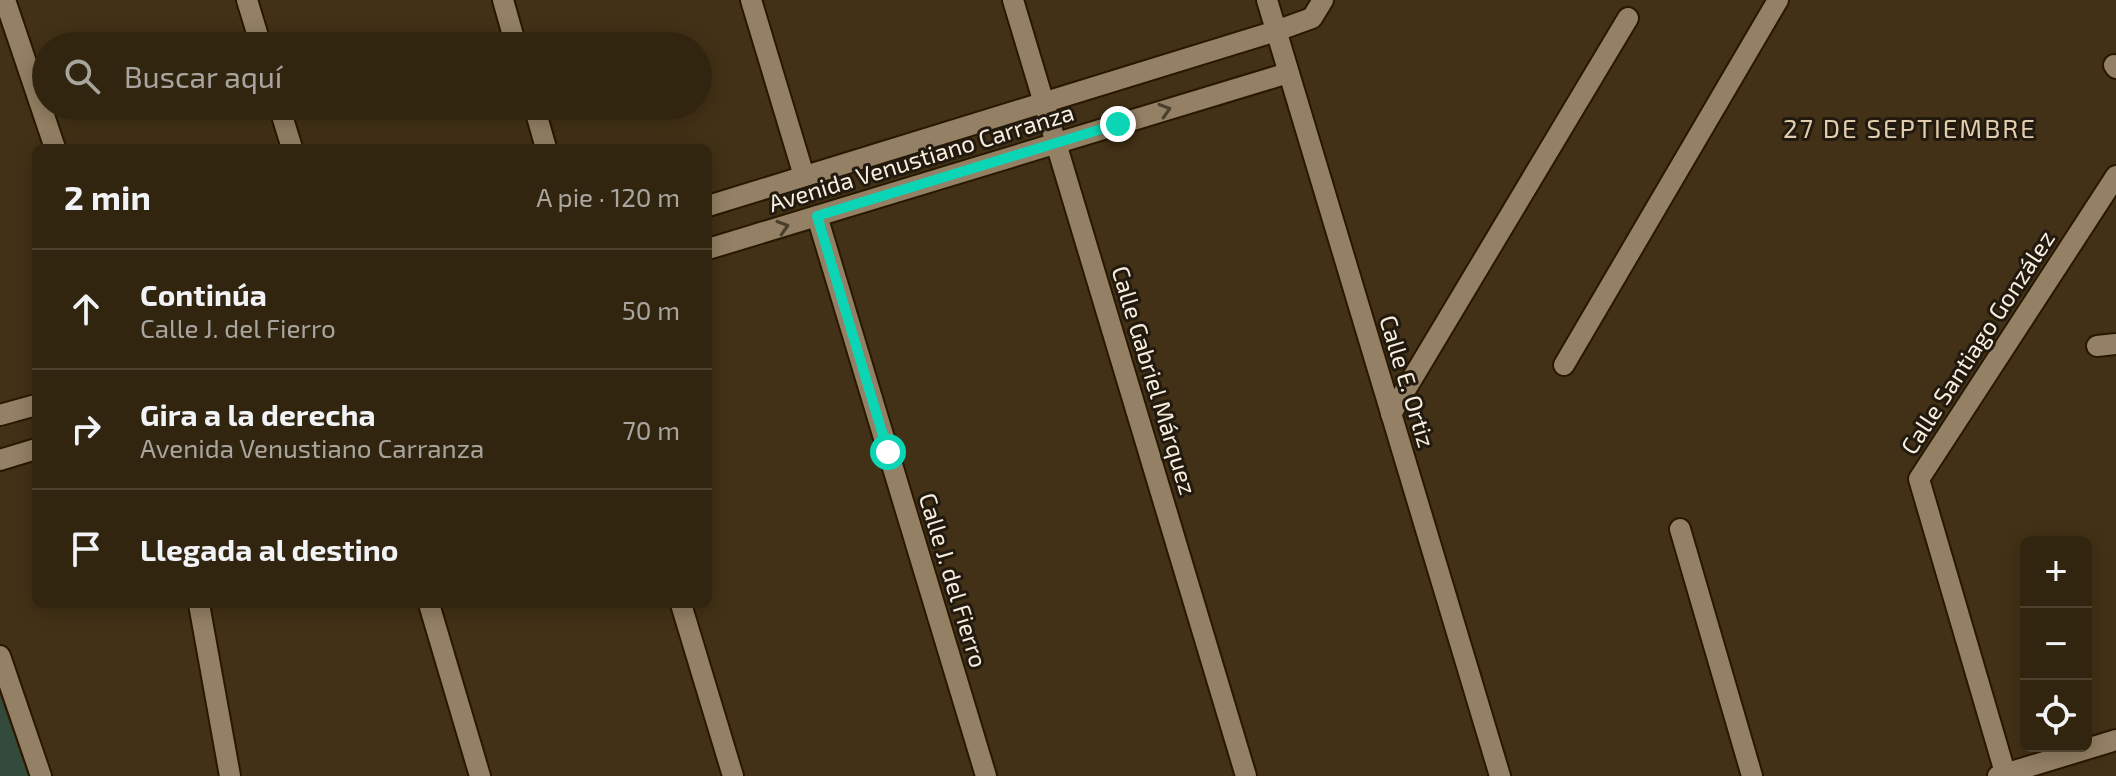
<!DOCTYPE html>
<html lang="es">
<head>
<meta charset="utf-8">
<style>
  body { margin:0; font-family:"Exo 2",sans-serif; background:#3d311e; color:#f1f3f6 }
  .controls { position:absolute; right:24px; bottom:24px; display:grid; overflow:hidden; border-radius:12px; box-shadow:0 4px 20px #0003 }
  .controls button { width:72px; height:72px; display:grid; place-items:center; padding:0; border:0; border-bottom:2px solid #4d4230; background:#322510; color:#f1f3f6; font:40px sans-serif }
  .stop { position:absolute; width:24px; height:24px; margin:-18px; border:6px solid #0cd5b5; border-radius:50%; background:#fff }
  .stop.end { background:#0cd5b5; border-color:#fff; box-shadow:0 2px 8px #0008 }
  .list { margin:0; padding:0; list-style:none }
  h2 { display:flex; justify-content:space-between; align-items:center; height:104px; margin:0; padding:0 32px; font-size:34px }
  h2 small { font-size:26px; font-weight:400; color:#a8a59f }
  .list li { display:grid; grid-template-columns:52px 1fr auto; gap:24px; align-items:center; box-sizing:border-box; height:120px; padding:0 32px; border-top:2px solid #4d4230 }
  .list b { display:block; font-size:30px; white-space:nowrap }
  .list p { margin:0; font-size:26px; white-space:nowrap; color:#a8a59f }
  .list em { font-size:26px; font-style:normal; color:#a8a59f }
  .icon { flex:none; width:44px; height:44px; fill:none; stroke:currentColor; stroke-width:2; stroke-linecap:round; stroke-linejoin:round }
  .map { position:relative; flex:none; width:2116px; height:776px; overflow:hidden }
  .search { position:absolute; background:#322510; box-shadow:0 4px 20px #0003; left:32px; top:32px; width:680px; height:88px; display:flex; align-items:center; gap:20px; box-sizing:border-box; padding:0 28px; border-radius:44px; color:#a8a59f; font-size:30px }
  .panel { position:absolute; background:#322510; box-shadow:0 4px 20px #0003; left:32px; top:144px; width:680px; height:464px; border-radius:12px }
  .map>svg:first-child { display:block }
  .green { fill:#334b3c }
  .lines { fill:none; stroke-linecap:round; stroke-linejoin:round }
  .minor-casing { stroke:#281800; stroke-width:24 }
  .minor { stroke:#948064; stroke-width:20 }
  .oneway { stroke:#4a3e2d }
  .route { stroke:#0cd5b5; stroke-width:10 }
  .labels { text-anchor:middle; dominant-baseline:central; stroke-width:6; stroke-linejoin:round; paint-order:stroke }
  .street-label { font-size:24px; fill:#f8eede; stroke:#221a0f }
  .neighbourhood-label { font-size:26px; letter-spacing:2px; fill:#e1ccad; stroke:#221a0f }
</style>
</head>
<body>
<div class="map">
<svg width="2116" height="776" viewBox="0 0 2116 776">
  <rect width="100%" height="100%" fill="#423116"/>
  <polygon class="green" points="0,696 28,776 0,776"/>
  <g class="lines">
    <defs>
      <g id="minor">
        <polyline points="5,0 55,148"/>
        <polyline points="247,0 261,46"/>
        <polyline points="503,0 516,46"/>
        <polyline points="751,0 804,176"/>
        <polyline points="1013,0 1246,776"/>
        <polyline points="1267,0 1500,776"/>
        <polyline points="2114,65 2116,68"/>
        <polyline points="279,106 292,148"/>
        <polyline points="534,106 546,148"/>
        <polyline points="708,206 1276,31 1312,18 1323,0"/>
        <polyline points="817,216 986,776"/>
        <polyline points="708,249 1288,73"/>
        <polyline points="2097,346 2116,344"/>
        <polyline points="1564,365 1778,0"/>
        <polyline points="1391,414 1628,18"/>
        <polyline points="0,415 36,405"/>
        <polyline points="0,460 36,449"/>
        <polyline points="1680,529 1752,776"/>
        <polyline points="199,604 230,776"/>
        <polyline points="429,604 480,776"/>
        <polyline points="681,604 733,776"/>
        <polyline points="0,656 41,776"/>
        <polyline points="1998,776 2116,740"/>
        <polyline points="2006,776 1919,479 2116,176"/>
      </g>
    </defs>
    <use href="#minor" class="minor-casing"/>
    <use href="#minor" class="minor"/>
  </g>
  <defs><path id="oneway-chevron" d="M-2-3.5L2.5 0L-2 3.5" fill="none" stroke-width="1.6" stroke-linecap="round" stroke-linejoin="round" transform="scale(2)"/></defs>
  <g class="oneway">
    <use href="#oneway-chevron" transform="translate(1165 110) rotate(-17)"/>
    <use href="#oneway-chevron" transform="translate(783 227) rotate(-17)"/>
  </g>
  <g class="lines">
    <polyline class="route" points="888,452 817,216 1118,124"/>
  </g>
  <g class="labels">
    <g class="street-label">
      <text transform="translate(921 157) rotate(-17)">Avenida Venustiano Carranza</text>
      <text transform="translate(1977 342) rotate(-57)">Calle Santiago González</text>
      <text transform="translate(1155 380) rotate(73)">Calle Gabriel Márquez</text>
      <text transform="translate(1408 381) rotate(73)">Calle E. Ortiz</text>
      <text transform="translate(954 580) rotate(73)">Calle J. del Fierro</text>
    </g>
    <g class="neighbourhood-label">
      <text x="1910" y="127">27 DE SEPTIEMBRE</text>
    </g>
  </g>
</svg>
<div class="controls">
<button>+</button>
<button>−</button>
<button><svg class="icon" aria-label="locate" viewBox="0 0 24 24"><circle cx="12" cy="12" r="6"/><path d="M12 2v4M12 18v4M2 12h4M18 12h4"/></svg></button>
</div>
<div class="stop" style="left:888px;top:452px"></div>
<div class="stop end" style="left:1118px;top:124px"></div>
<div class="search"><svg class="icon" aria-label="search" viewBox="0 0 24 24"><circle cx="10" cy="10" r="6"/><path d="M15 15l6 6"/></svg>Buscar aquí</div>
<section class="panel">
<h2>2 min<small>A pie · 120 m</small></h2>
<ul class="list">
<li><svg class="icon" aria-label="ahead" viewBox="0 0 24 24"><path d="M12 20V5M6 11l6-6 6 6"/></svg><div><b>Continúa</b><p>Calle J. del Fierro</p></div><em>50 m</em></li>
<li><svg class="icon" aria-label="right" viewBox="0 0 24 24"><path d="M7 20v-9h11M14 6l5 5-5 5"/></svg><div><b>Gira a la derecha</b><p>Avenida Venustiano Carranza</p></div><em>70 m</em></li>
<li><svg class="icon" aria-label="arrive" viewBox="0 0 24 24"><path d="M6 21V4h12l-3 4 3 4H6"/></svg><div><b>Llegada al destino</b></div></li>
</ul>
</section>
</div>
</body>
</html>
